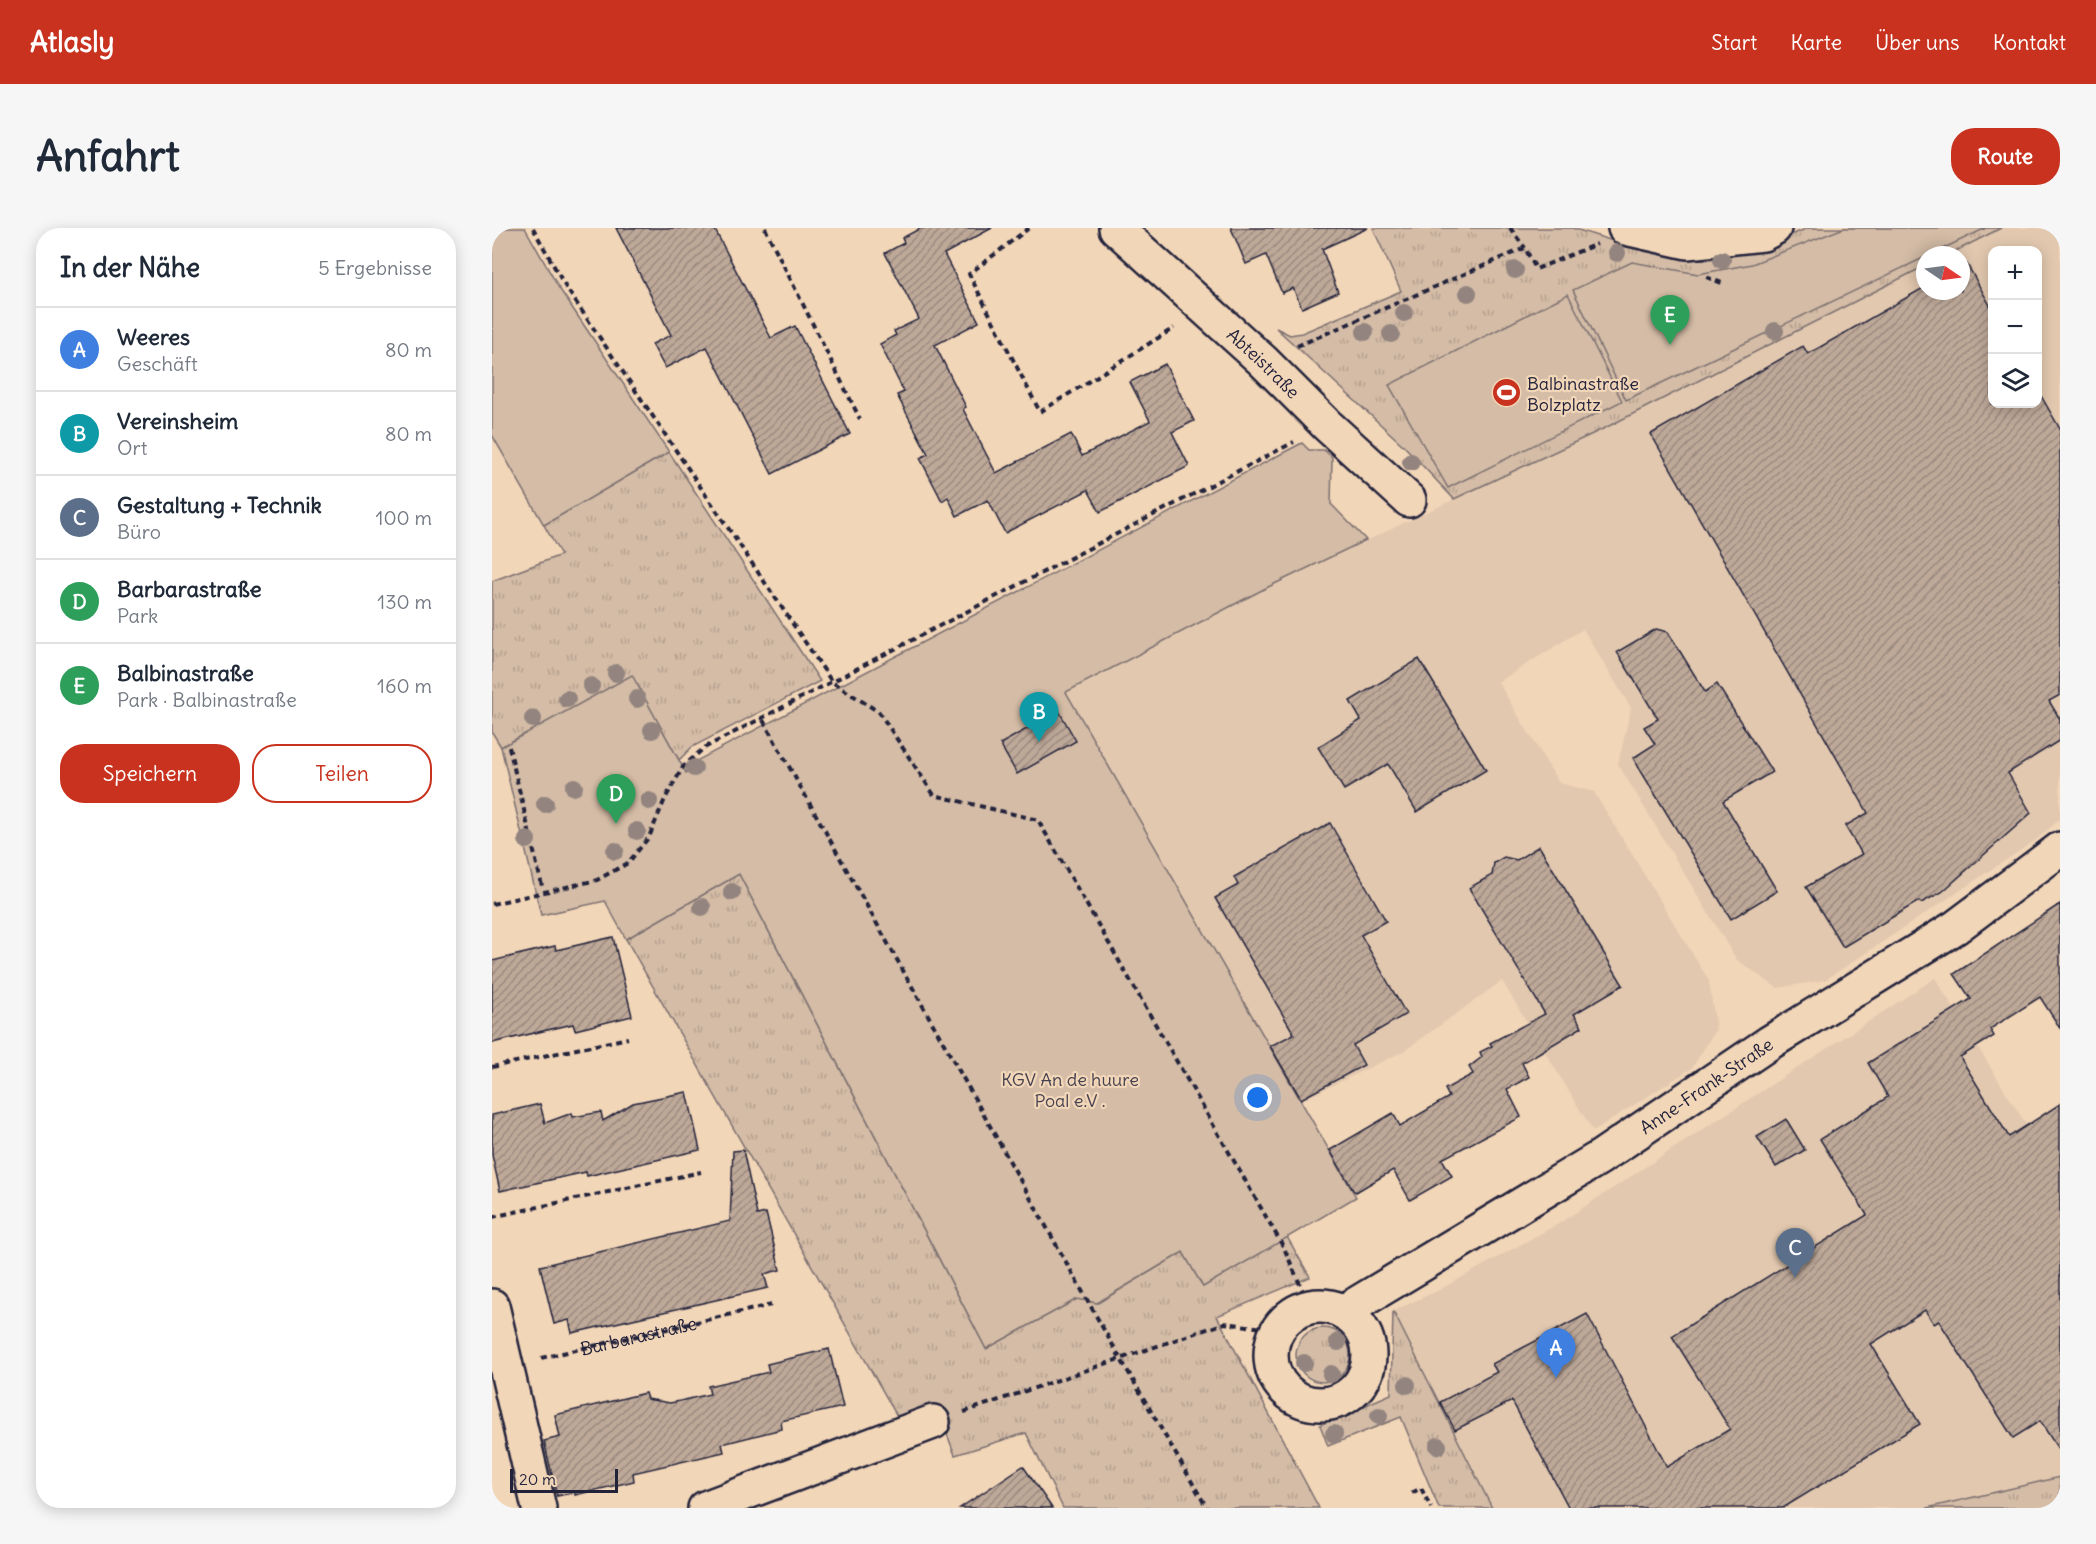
<!DOCTYPE html>
<html lang="de">
<head>
<meta charset="utf-8">
<style>
  body { margin:0; font-family:Delius,sans-serif; background:#f6f6f7; color:#1f2937 }
  .controls { position:absolute; right:18px; top:18px; display:grid; overflow:hidden; border-radius:12px; box-shadow:0 3px 15px #0003 }
  .controls button { width:54px; height:54px; display:grid; place-items:center; padding:0; border:0; border-bottom:2px solid #e0e1e3; background:#fff; color:#1f2937; font:30px sans-serif }
  .compass { position:absolute; left:1424px; top:18px; width:54px; height:54px; border-radius:50%; background:#fff; box-shadow:0 3px 15px #0003; rotate:103deg }
  .scale { position:absolute; left:18px; bottom:15px; width:108px; box-sizing:border-box; padding-left:6px; border:3px solid #22223b; border-top:0; font-size:16px; line-height:21px; white-space:nowrap; color:#22223b; -webkit-text-stroke:4px #f2d6b8; paint-order:stroke }
  .you { position:absolute; left:766px; top:870px; width:21px; height:21px; margin:-15px; border:4px solid #fff; border-radius:50%; background:#1a73e8; box-shadow:0 0 0 9px #1a73e833 }
  .badge { display:grid; place-items:center; width:39px; height:39px; border-radius:50%; background:#c8321e; color:#fff; font-size:20px; font-weight:700 }
  .pin { position:absolute; translate:-50% -50px; filter:drop-shadow(0 2px 3px #0008) }
  .pin::after { content:''; position:absolute; top:32px; width:21px; height:18px; background:inherit; clip-path:polygon(0 0,100% 0,50% 100%) }
  .list { margin:0; padding:0; list-style:none }
  h2 { display:flex; justify-content:space-between; align-items:center; height:78px; margin:0; padding:0 24px; font-size:26px }
  h2 small { font-size:20px; font-weight:400; color:#747a83 }
  .list li { display:grid; grid-template-columns:39px 1fr auto; gap:18px; align-items:center; box-sizing:border-box; height:84px; padding:0 24px; border-top:2px solid #e0e1e3 }
  .list b { display:block; font-size:22px; white-space:nowrap }
  .list p { margin:0; font-size:20px; white-space:nowrap; color:#747a83 }
  .list em { font-size:20px; font-style:normal; color:#747a83 }
  .actions { display:flex; gap:12px; padding:18px 24px }
  .actions a { flex:1; padding:14px 0; border:2px solid #c8321e; border-radius:24px; text-align:center; font-size:21px; color:#c8321e }
  .actions .main { background:#c8321e; color:#fff }
  .icon { flex:none; width:33px; height:33px; fill:none; stroke:currentColor; stroke-width:2; stroke-linecap:round; stroke-linejoin:round }
  .map { position:relative; flex:none; width:1568px; height:1280px; overflow:hidden; border-radius:24px }
  header { display:flex; align-items:center; gap:36px; box-sizing:border-box; height:84px; padding:0 30px; background:#c8321e; color:#fff }
  header strong { font-size:28px }
  nav { display:flex; gap:33px; margin-inline-start:auto; font-size:21px }
  .intro { display:flex; align-items:center; justify-content:space-between; box-sizing:border-box; height:144px; padding:0 36px }
  h1 { margin:0; font-size:42px }
  .button { padding:15px 27px; border-radius:24px; background:#c8321e; color:#fff; font-size:21px; font-weight:700 }
  main { display:flex; gap:36px; padding:0 36px }
  aside { flex:1; background:#fff; border-radius:24px; box-shadow:0 3px 15px #0003 }
  .map>svg:first-child { display:block }
  .built { fill:#e2c8af; fill-rule:evenodd }
  .grass { fill:url(#grass-tufts); stroke:#7b6f70; stroke-width:1.5 }
  .green { fill:#d4bca6; stroke:#7b6f70; stroke-width:1.5 }
  .building { fill:url(#building-hatch); stroke:#22223b; stroke-width:1.5 }
  .lines { fill:none; stroke-linecap:round; stroke-linejoin:round }
  .minor-casing { stroke:#22223b; stroke-width:38 }
  .path { stroke:#22223b; stroke-width:4; stroke-dasharray:6 4.5; stroke-linecap:butt }
  .minor { stroke:#f2d6b8; stroke-width:33 }
  .tree { fill:#93847f }
  .labels { text-anchor:middle; dominant-baseline:central; stroke-width:4.5; stroke-linejoin:round; paint-order:stroke }
  .street-label { font-size:18px; fill:#22223b; stroke:#f2d6b8 }
  .poi-label { font-size:18px; fill:#22223b; stroke:#f2d6b8; text-anchor:start }
  .park-label { font-size:18px; fill:#464150; stroke:#f2d6b8 }
</style>
</head>
<body>
<header>
<strong>Atlasly</strong>
<nav><a>Start</a><a>Karte</a><a>Über uns</a><a>Kontakt</a></nav>
</header>
<div class="intro"><h1>Anfahrt</h1><a class="button">Route</a></div>
<main>
<aside>
<h2>In der Nähe<small>5 Ergebnisse</small></h2>
<ul class="list">
<li><span class="badge" style="background:#3f7fe0">A</span><div><b>Weeres</b><p>Geschäft</p></div><em>80 m</em></li>
<li><span class="badge" style="background:#0f9aa8">B</span><div><b>Vereinsheim</b><p>Ort</p></div><em>80 m</em></li>
<li><span class="badge" style="background:#5c6f8a">C</span><div><b>Gestaltung + Technik</b><p>Büro</p></div><em>100 m</em></li>
<li><span class="badge" style="background:#2e9e5b">D</span><div><b>Barbarastraße</b><p>Park</p></div><em>130 m</em></li>
<li><span class="badge" style="background:#2e9e5b">E</span><div><b>Balbinastraße</b><p>Park · Balbinastraße</p></div><em>160 m</em></li>
</ul>
<div class="actions"><a class="main">Speichern</a><a>Teilen</a></div>
</aside>
<div class="map">
<svg width="1568" height="1280" viewBox="0 0 1568 1280">
  <defs>
    <pattern id="grass-tufts" width="24" height="20" patternUnits="userSpaceOnUse" patternTransform="scale(1.5)"><rect width="24" height="20" fill="#d4bca6"/><path d="M3 7l-1-3M5 7V3M7 7l1-3M15 17l-1-3M17 17v-4M19 17l1-3" fill="none" stroke="#b6a190"/></pattern>
    <pattern id="building-hatch" width="6" height="6" patternUnits="userSpaceOnUse" patternTransform="scale(1.5)"><rect width="6" height="6" fill="#bea999"/><path d="M-1 1l2-2M0 6l6-6M5 7l2-2" fill="none" stroke="#9a897e"/></pattern>
  </defs>
  <rect width="100%" height="100%" fill="#f2d6b8"/>
  <filter id="ink" filterUnits="userSpaceOnUse"><feTurbulence type="fractalNoise" baseFrequency=".0167" numOctaves="2"/><feDisplacementMap in="SourceGraphic" scale="12" xChannelSelector="R" yChannelSelector="G"/><feConvolveMatrix kernelMatrix="1 2 1 2 8 2 1 2 1" color-interpolation-filters="sRGB"/></filter>
  <g filter="url(#ink)">
    <g class="built">
      <path d="M1509,0H1568V591L1544,612L1333,752L1285,760L1244,731L1126,536L1139,480L1091,401L1006,454L1067,555L1102,564L1217,753L1224,801L1200,840L1101,903L1010,753L912,823L808,873L574,464L772,361L1111,201L1433,38V63H1469V27H1456ZM1500,22H1546V176H1500Z"/>
      <polygon points="1443,750 1548,919 1568,906 1568,1249 1435,1280 1000,1280 901,1083 947,1062 1066,996"/>
    </g>
    <g class="grass">
      <polygon points="881,0 1080,0 1153,23 1213,32 1263,22 1316,0 1509,0 1456,27 1433,27 1433,38 1111,201 962,271 913,219 784,100 798,107 810,105 909,63"/>
      <polygon points="177,224 328,453 200,519 187,532 140,448 9,519 0,504 0,353 69,327 52,297"/>
      <polygon points="247,646 494,1121 585,1071 606,1075 691,1024 711,1059 795,1009 818,1049 725,1088 827,1280 571,1280 534,1205 463,1227 446,1183 409,1195 134,711"/>
      <polygon points="901,1083 1000,1280 947,1280 909,1189 836,1218 828,1197 899,1166"/>
      <circle cx="831" cy="1127" r="27"/>
      <polygon points="1568,1249 1568,1280 1435,1280"/>
    </g>
    <g class="green">
      <polygon points="0,0 33,0 67,60 177,224 52,297 0,207"/>
      <polygon points="1352,0 1494,0 1134,172 1081,62 1140,34 1206,46 1260,36"/>
      <polygon points="1076,66 1130,173 956,260 897,157"/>
      <polygon points="810,215 817,222 832,222 840,229 839,276 874,312 772,361 574,464 864,969 711,1059 691,1024 605,1075 585,1071 494,1121 247,646 134,711 113,673 49,687 9,519 140,447 194,545 206,532"/>
    </g>
    <g class="building">
      <polygon points="124,0 222,0 279,110 303,98 358,206 280,246 215,119 173,140 160,116 179,107"/>
      <polygon points="429,0 500,0 452,26 487,94 443,117 474,179 471,181 504,245 579,206 590,228 658,193 638,154 673,136 702,193 680,204 697,238 608,284 596,262 513,305 496,272 465,288 456,269 450,273 428,230 436,226 405,167 412,164 388,116 404,107 402,103 427,91 393,25 412,15 410,10"/>
      <polygon points="739,0 876,0 830,21 846,64 810,80 801,60 790,65 774,27 754,36"/>
      <polygon points="1475,36 1500,81 1500,176 1545,176 1545,161 1568,201 1568,467 1557,473 1568,491 1568,512 1516,545 1539,585 1450,664 1429,675 1427,673 1351,719 1314,659 1370,626 1353,598 1376,585 1159,206 1311,118 1316,126 1433,59 1433,63 1469,63 1469,39"/>
      <polygon points="1164,401 1176,404 1213,464 1225,456 1280,544 1231,573 1285,663 1239,691 1141,530 1163,516 1152,499 1166,491 1125,424"/>
      <polygon points="927,431 994,542 925,584 896,536 852,562 826,519 869,492 858,473"/>
      <polygon points="567,483 584,513 525,546 508,516"/>
      <polygon points="838,595 894,693 869,707 914,786 861,817 872,837 809,871 778,818 802,806 723,670 746,657 742,649"/>
      <polygon points="1047,618 1131,757 1082,786 1090,799 1030,835 1037,849 1015,861 1029,889 950,931 960,948 918,972 901,942 864,964 861,962 838,922 901,885 908,898 957,869 953,861 981,846 977,839 990,829 988,824 1000,818 998,815 1053,786 977,660 1000,647 1002,635 1012,629 1025,632"/>
      <polygon points="1568,676 1568,800 1548,769 1498,801 1502,808 1468,829 1517,909 1568,876 1568,1224 1548,1193 1521,1210 1447,1093 1442,1096 1433,1082 1379,1116 1428,1196 1291,1280 1077,1280 1020,1173 963,1202 948,1174 1005,1144 1000,1136 1095,1086 1175,1239 1238,1201 1180,1108 1375,987 1328,911 1396,869 1376,835 1479,771 1462,746"/>
      <polygon points="121,709 140,788 83,802 81,796 0,815 0,733 63,718 64,722"/>
      <polygon points="195,864 208,922 95,948 94,944 8,963 0,927 0,887 48,876 53,895 80,885 81,889 109,884 111,893 141,875"/>
      <polygon points="1294,891 1313,922 1284,939 1265,909"/>
      <polygon points="251,922 265,987 274,985 288,1042 272,1046 276,1060 80,1105 77,1092 62,1096 48,1038 238,993 241,923"/>
      <polygon points="337,1121 351,1179 289,1193 290,1201 230,1216 232,1224 141,1245 142,1253 83,1267 83,1264 65,1268 52,1213 68,1209 63,1187 153,1165 155,1171 178,1175 188,1173 218,1166 216,1158 277,1144 275,1136"/>
      <polygon points="531,1238 560,1280 468,1280"/>
    </g>
    <g class="lines">
      <defs>
        <g id="minor">
          <path id="s2" d="M624,0L771,133L836,198L917,272"/>
          <polyline points="1133,0 1195,14 1271,6 1282,0"/>
          <polyline points="0,1078 47,1280"/>
          <circle cx="828" cy="1127" r="49"/>
          <path id="s3" d="M851,1084L1107,930L1277,815L1464,699L1568,621"/>
          <polyline points="213,1280 441,1194"/>
        </g>
      </defs>
      <use href="#minor" class="minor-casing"/>
      <g class="path">
        <polyline points="41,0 73,58 340,454 387,484 442,567 546,592 792,1020 817,1077"/>
        <polyline points="273,0 368,191"/>
        <polyline points="537,0 477,46 548,184 682,100"/>
        <polyline points="1018,0 1033,20"/>
        <polyline points="1214,49 1230,55"/>
        <polyline points="805,118 1033,20 1044,41 1105,16"/>
        <polyline points="271,492 612,1102 715,1280"/>
        <polyline points="17,519 51,662"/>
        <polyline points="0,676 105,652 136,635 157,609 173,571 191,539 212,520 802,214"/>
        <polyline points="0,839 136,810"/>
        <polyline points="0,989 209,944"/>
        <path id="s1" d="M49,1130L279,1077"/>
        <polyline points="472,1184 733,1095 786,1102"/>
        <polyline points="920,1265 929,1260 939,1280"/>
      </g>
      <use href="#minor" class="minor"/>
    </g>
    <g class="tree">
      <circle cx="1125" cy="25" r="9"/>
      <circle cx="1230" cy="32" r="9"/>
      <circle cx="1023" cy="42" r="9"/>
      <circle cx="976" cy="65" r="9"/>
      <circle cx="912" cy="85" r="9"/>
      <circle cx="1283" cy="103" r="9"/>
      <circle cx="873" cy="104" r="9"/>
      <circle cx="899" cy="106" r="9"/>
      <circle cx="919" cy="234" r="9"/>
      <circle cx="124" cy="445" r="9"/>
      <circle cx="99" cy="458" r="9"/>
      <circle cx="75" cy="471" r="9"/>
      <circle cx="145" cy="471" r="9"/>
      <circle cx="41" cy="491" r="9"/>
      <circle cx="160" cy="502" r="9"/>
      <circle cx="202" cy="540" r="9"/>
      <circle cx="82" cy="559" r="9"/>
      <circle cx="157" cy="573" r="9"/>
      <circle cx="53" cy="576" r="9"/>
      <circle cx="145" cy="603" r="9"/>
      <circle cx="35" cy="612" r="9"/>
      <circle cx="123" cy="623" r="9"/>
      <circle cx="240" cy="664" r="9"/>
      <circle cx="210" cy="679" r="9"/>
      <circle cx="846" cy="1114" r="9"/>
      <circle cx="812" cy="1135" r="9"/>
      <circle cx="839" cy="1146" r="9"/>
      <circle cx="915" cy="1157" r="9"/>
      <circle cx="887" cy="1188" r="9"/>
      <circle cx="842" cy="1206" r="9"/>
      <circle cx="946" cy="1218" r="9"/>
    </g>
  </g>
  <defs>
    <symbol id="stadium-disc" viewBox="-11 -11 22 22"><circle r="9.5" fill="#c8321e" stroke="#f2d6b8"/><path d="M0-5a6.5 5 0 1 0 0 10a6.5 5 0 1 0 0-10ZM-3.5-1.8h7v3.6h-7Z" fill="#fff"/></symbol>
  </defs>
  <g fill-rule="evenodd">
    <use href="#stadium-disc" x="998" y="148" width="33" height="33"/>
  </g>
  <g class="labels">
    <g class="street-label">
      <text stroke="none"><textPath href="#s2" startOffset="200">Abteistraße</textPath></text>
      <text stroke="none"><textPath href="#s3" startOffset="428">Anne-Frank-Straße</textPath></text>
      <text stroke="none"><textPath href="#s1" startOffset="100">Barbarastraße</textPath></text>
    </g>
    <g class="poi-label">
      <text x="1035" y="155">Balbinastraße<tspan x="1035" dy="21">Bolzplatz</tspan></text>
    </g>
    <g class="park-label">
      <text x="578" y="851">KGV An de huure<tspan x="578" dy="21">Poal e.V .</tspan></text>
    </g>
  </g>
</svg>
<div class="controls">
<button>+</button>
<button>−</button>
<button><svg class="icon" aria-label="layers" viewBox="0 0 24 24"><path d="M12 4l9 5-9 5-9-5zM3 14l9 5 9-5"/></svg></button>
</div>
<svg class="compass" viewBox="-18 -18 36 36"><path d="M0-13l5 13h-10z" fill="#e53935"/><path d="M0 13l5-13h-10z" fill="#747a83"/></svg>
<div class="scale">20 m</div>
<div class="you"></div>
<div class="pin badge" style="left:1064px;top:1150px;background:#3f7fe0">A</div>
<div class="pin badge" style="left:547px;top:514px;background:#0f9aa8">B</div>
<div class="pin badge" style="left:1303px;top:1050px;background:#5c6f8a">C</div>
<div class="pin badge" style="left:124px;top:596px;background:#2e9e5b">D</div>
<div class="pin badge" style="left:1178px;top:117px;background:#2e9e5b">E</div>
</div>
</main>
</body>
</html>
